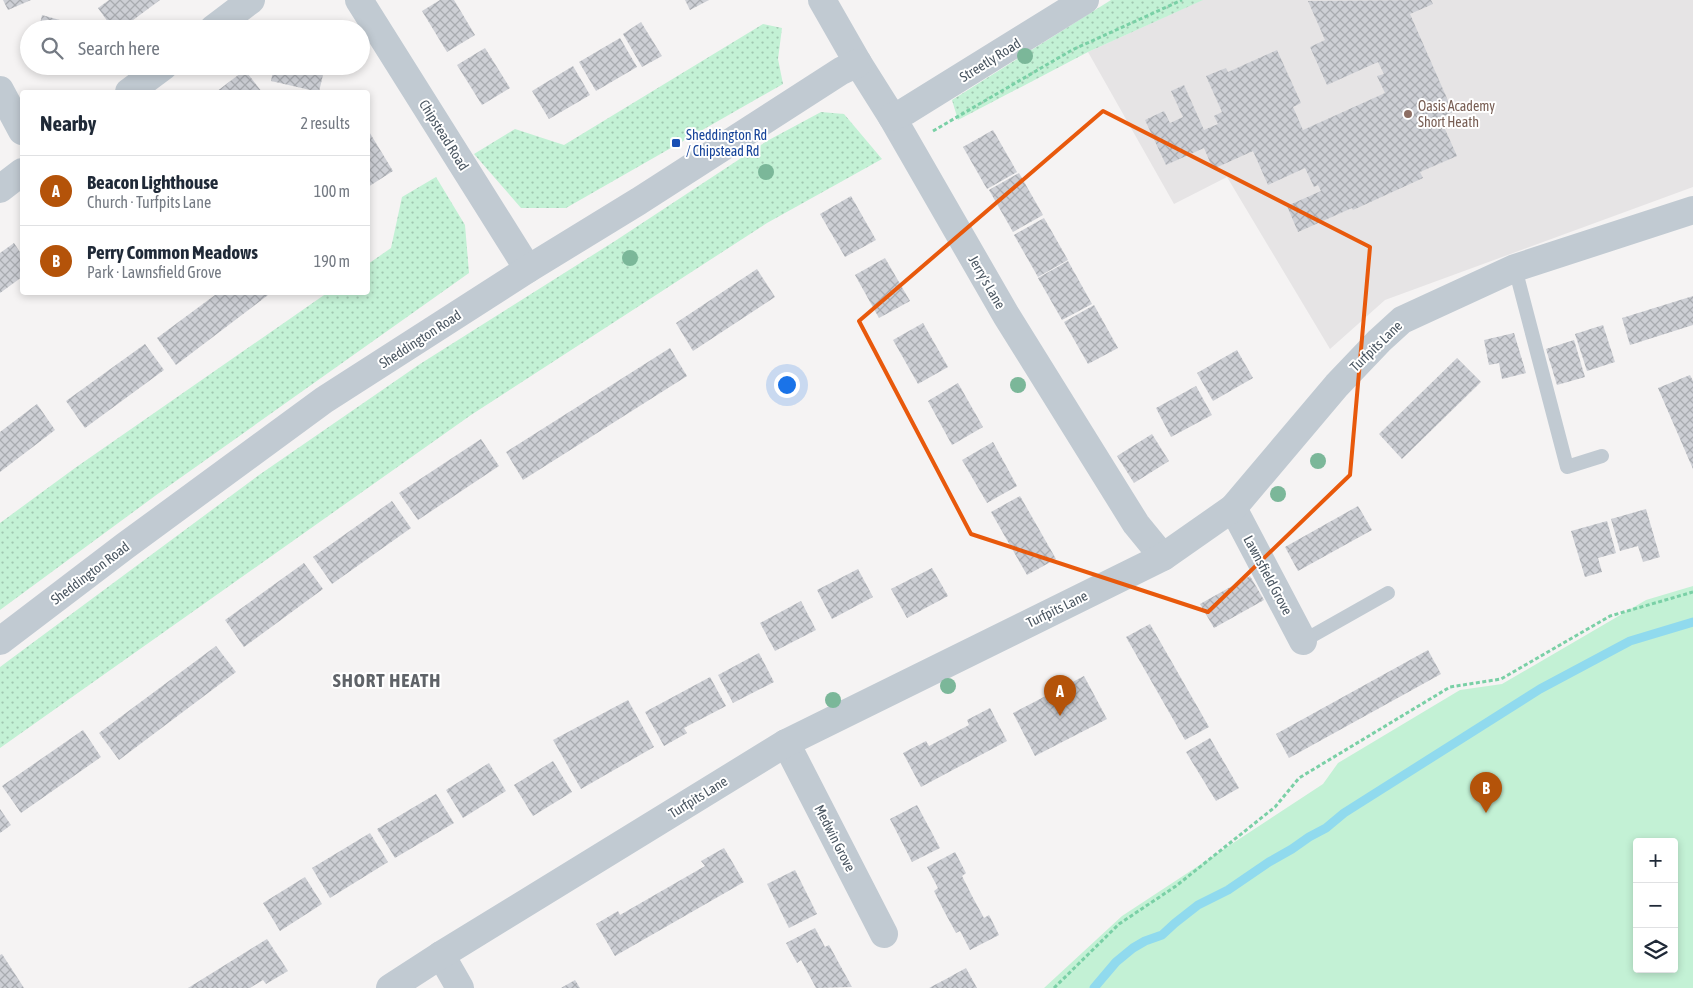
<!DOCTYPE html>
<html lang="en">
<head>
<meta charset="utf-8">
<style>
  body { margin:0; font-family:"Asap Condensed",sans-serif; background:#f6f6f7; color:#1f2937 }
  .controls { position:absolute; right:15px; bottom:15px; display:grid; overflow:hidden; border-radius:5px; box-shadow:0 2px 8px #0003 }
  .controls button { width:45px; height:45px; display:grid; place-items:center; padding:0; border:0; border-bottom:1px solid #e0e1e3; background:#fff; color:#1f2937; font:25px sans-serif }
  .you { position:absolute; left:786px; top:384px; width:18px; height:18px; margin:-12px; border:4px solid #fff; border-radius:50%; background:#1a73e8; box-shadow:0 0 0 8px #1a73e833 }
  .badge { display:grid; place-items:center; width:32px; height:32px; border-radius:50%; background:#b45309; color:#fff; font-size:16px; font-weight:700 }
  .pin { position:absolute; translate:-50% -41px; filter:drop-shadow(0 1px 2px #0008) }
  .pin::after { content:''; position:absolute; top:26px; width:18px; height:15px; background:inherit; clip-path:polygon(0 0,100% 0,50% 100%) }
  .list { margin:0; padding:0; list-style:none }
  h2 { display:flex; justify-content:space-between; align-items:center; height:65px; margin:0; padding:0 20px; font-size:21px }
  h2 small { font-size:16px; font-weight:400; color:#747a83 }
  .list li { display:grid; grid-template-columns:32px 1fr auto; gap:15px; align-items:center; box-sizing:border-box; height:70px; padding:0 20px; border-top:1px solid #e0e1e3 }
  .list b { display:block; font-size:19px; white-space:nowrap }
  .list p { margin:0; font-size:16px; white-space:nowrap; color:#747a83 }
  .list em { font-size:16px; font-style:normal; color:#747a83 }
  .icon { flex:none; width:28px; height:28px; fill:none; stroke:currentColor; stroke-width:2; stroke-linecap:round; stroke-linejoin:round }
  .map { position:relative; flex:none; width:1693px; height:988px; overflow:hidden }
  .search { position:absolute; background:#fff; box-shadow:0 2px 8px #0003; left:20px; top:20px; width:350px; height:55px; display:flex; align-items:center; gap:12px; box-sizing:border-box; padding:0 18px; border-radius:28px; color:#747a83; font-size:19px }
  .panel { position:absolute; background:#fff; box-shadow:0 2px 8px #0003; left:20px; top:90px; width:350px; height:205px; border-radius:5px }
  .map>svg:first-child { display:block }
  .education { fill:#e6e4e5 }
  .grass { fill:url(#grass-dots) }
  .park { fill:#c3f1d5; fill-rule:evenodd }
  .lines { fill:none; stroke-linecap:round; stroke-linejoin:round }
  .stream { stroke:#90daee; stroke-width:9 }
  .building { fill:url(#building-cross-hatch) }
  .path { stroke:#7ad0a6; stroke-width:3; stroke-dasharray:4 2.5; stroke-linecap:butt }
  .lane { stroke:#c1cad2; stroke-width:14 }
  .street { stroke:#c1cad2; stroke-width:28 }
  .tree { fill:#7bb799 }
  .marked { fill:none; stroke:#e8590c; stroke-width:4; stroke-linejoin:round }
  .education-dot { fill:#8d6e63; stroke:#fff; stroke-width:2 }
  .transit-dot { fill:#1a4fb4; stroke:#fff; stroke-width:2 }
  .labels { text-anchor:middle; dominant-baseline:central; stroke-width:4; stroke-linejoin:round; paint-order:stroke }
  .street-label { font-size:14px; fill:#4a5661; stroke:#fff }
  .education-label { font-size:14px; fill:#785e54; stroke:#fff; text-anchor:start }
  .transit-label { font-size:14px; fill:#164399; stroke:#fff; text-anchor:start }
  .district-label { font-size:19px; font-weight:bold; letter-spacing:1px; fill:#5f6368; stroke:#fff }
</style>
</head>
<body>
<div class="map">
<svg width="1693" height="988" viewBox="0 0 1693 988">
  <defs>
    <pattern id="grass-dots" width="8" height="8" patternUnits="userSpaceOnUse" patternTransform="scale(1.25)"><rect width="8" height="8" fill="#c3f1d5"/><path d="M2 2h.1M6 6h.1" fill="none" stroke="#a0c6b0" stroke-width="1.8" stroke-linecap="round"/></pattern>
    <pattern id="building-cross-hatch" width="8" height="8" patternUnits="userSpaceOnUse" patternTransform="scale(1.25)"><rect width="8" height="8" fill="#cdcfd5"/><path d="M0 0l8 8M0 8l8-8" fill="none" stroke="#a8abb0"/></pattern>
  </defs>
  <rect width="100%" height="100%" fill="#f5f3f3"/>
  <polygon class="education" points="1202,0 1693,0 1693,187 1385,300 1330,349 1227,177 1174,204 1088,52"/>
  <g class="grass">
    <polygon points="1111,0 1203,0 1088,52 958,120 952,100"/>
    <polygon points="763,24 782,28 778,59 783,84 566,208 521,208 474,154 515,129 564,145"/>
    <polygon points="821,112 844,114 882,159 767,223 471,415 0,748 0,667 259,475 420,364 615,241 767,141"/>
    <polygon points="436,177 465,225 469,273 159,493 0,610 0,523 75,468 327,293 368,292 368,264 391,248 402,197"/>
  </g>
  <path class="park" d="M1693,586V988H1044L1122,916L1323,784L1338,763L1460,690L1502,684L1646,600ZM1637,842H1674V969H1637Z"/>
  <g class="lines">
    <polyline class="stream" points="1094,988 1116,962 1133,948 1145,941 1162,935 1175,923 1198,905 1228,890 1269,862 1292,849 1309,837 1326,828 1344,813 1540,689 1630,641 1693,622"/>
  </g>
  <g class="building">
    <polygon points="3,0 31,0 8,10"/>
    <polygon points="109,0 160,0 121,29 113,29 98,8"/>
    <polygon points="440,0 454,0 475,35 447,52 422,11"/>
    <polygon points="685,0 709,0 690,10"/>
    <polygon points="1431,0 1433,4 1410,14 1453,112 1440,118 1457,156 1420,172 1423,178 1353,210 1352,208 1298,232 1287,206 1321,191 1318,185 1314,187 1305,168 1268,185 1253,151 1213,169 1204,148 1166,165 1145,120 1164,111 1170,123 1183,117 1171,91 1184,85 1204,130 1218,124 1214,116 1222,112 1206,76 1226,68 1228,72 1277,50 1301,103 1293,107 1303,130 1385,93 1377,76 1384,74 1378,62 1327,85 1310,47 1325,40 1308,1"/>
    <polygon points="42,15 88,28 88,29 39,29"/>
    <polygon points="641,22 662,56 642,67 623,34"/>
    <polygon points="620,38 637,67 596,91 579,62"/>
    <polygon points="485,48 510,88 482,105 457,65"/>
    <polygon points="274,66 325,66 319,92 271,81"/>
    <polygon points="573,66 590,95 549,119 532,91"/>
    <polygon points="245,70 262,92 216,92 229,82"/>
    <polygon points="368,130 393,171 368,187"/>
    <polygon points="993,130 1017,172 987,189 963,147"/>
    <polygon points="1019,173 1043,215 1013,232 989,190"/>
    <polygon points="851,196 876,240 845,257 820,214"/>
    <polygon points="1044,218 1068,260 1038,277 1014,235"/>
    <polygon points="14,243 22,255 22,277 0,293 0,253"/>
    <polygon points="885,258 910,301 879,318 855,275"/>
    <polygon points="1068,261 1092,304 1062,320 1038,278"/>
    <polygon points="757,269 775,297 693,351 676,323"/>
    <polygon points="219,292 272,292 176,365 157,338"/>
    <polygon points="1693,296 1693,325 1630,345 1622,318"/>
    <polygon points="1094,305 1118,348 1088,364 1064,322"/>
    <polygon points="923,323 948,367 918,384 893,340"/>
    <polygon points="1603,325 1615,362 1587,371 1575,334"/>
    <polygon points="1514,333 1526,373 1502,379 1499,363 1489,365 1484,340"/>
    <polygon points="1574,340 1585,377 1557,385 1546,349"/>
    <polygon points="145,344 164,370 85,428 66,401"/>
    <polygon points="670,348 687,376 523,480 506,452"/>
    <polygon points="1237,350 1253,378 1213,401 1197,373"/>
    <polygon points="1457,358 1481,382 1402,459 1379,434"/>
    <polygon points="1690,375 1693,381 1693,469 1658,388"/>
    <polygon points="958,383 983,427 952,445 928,401"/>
    <polygon points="1196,386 1212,415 1171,437 1156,408"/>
    <polygon points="37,404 55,430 0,472 0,432"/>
    <polygon points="1152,434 1169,461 1134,483 1117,456"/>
    <polygon points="481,439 499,466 418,520 399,493"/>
    <polygon points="993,442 1017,486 987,503 962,460"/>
    <polygon points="1020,496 1056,559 1027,575 991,512"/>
    <polygon points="392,501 411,528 332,584 313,557"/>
    <polygon points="1358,506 1372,530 1298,571 1285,547"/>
    <polygon points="1646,509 1660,557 1643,562 1638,546 1620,551 1611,519"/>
    <polygon points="1607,521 1616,553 1598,558 1602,572 1585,577 1571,531"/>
    <polygon points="304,563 323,589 244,647 225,620"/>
    <polygon points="932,568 948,596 907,618 891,589"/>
    <polygon points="858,569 873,597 832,619 817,590"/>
    <polygon points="1250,576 1264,600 1214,628 1200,604"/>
    <polygon points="801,601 816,630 775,651 760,623"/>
    <polygon points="1150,624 1209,727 1185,740 1126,637"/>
    <polygon points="216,646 236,672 119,760 99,733"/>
    <polygon points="1428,650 1441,674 1289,758 1276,734"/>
    <polygon points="759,653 774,682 733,703 718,675"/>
    <polygon points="1084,676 1107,719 1035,756 1013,713"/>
    <polygon points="710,677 726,706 684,728 687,733 664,746 645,712"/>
    <polygon points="628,700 654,747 581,789 553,740"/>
    <polygon points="990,708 1007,741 921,787 903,753 926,741 929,746 969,725 967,720"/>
    <polygon points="83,730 101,757 21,813 2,786"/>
    <polygon points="1210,738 1239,788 1216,801 1186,752"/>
    <polygon points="553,761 572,792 533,816 514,785"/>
    <polygon points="489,763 506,791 463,818 446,790"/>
    <polygon points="436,794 454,823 395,858 377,829"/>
    <polygon points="917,805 940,848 912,862 890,819"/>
    <polygon points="0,809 11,825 0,833"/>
    <polygon points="370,833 388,862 330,898 312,868"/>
    <polygon points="724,848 744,882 615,956 596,924 618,911 620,915 705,866 701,861"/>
    <polygon points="955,852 966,873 962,876 972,896 984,918 989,915 999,935 970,950 960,931 956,933 944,911 934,891 938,888 927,867"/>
    <polygon points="795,870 817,914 789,928 767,884"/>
    <polygon points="305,877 322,904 280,931 263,903"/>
    <polygon points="815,928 825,947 829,945 852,987 816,988 801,960 797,963 786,943"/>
    <polygon points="267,939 288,971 266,984 263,980 250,988 188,988"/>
    <polygon points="2,954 24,988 0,988 0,955"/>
    <polygon points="966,968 977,988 929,988 946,979"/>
    <polygon points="575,980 580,988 561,988"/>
  </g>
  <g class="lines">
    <g class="path">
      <polyline points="933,131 1072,50 1182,0"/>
      <polyline points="1054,988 1119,924 1176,886 1275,807 1299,778 1450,687 1501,679 1610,616 1693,592"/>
    </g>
    <g class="lane">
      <polyline points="1515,268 1567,467 1602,456"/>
      <polyline points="1303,641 1388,593"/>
    </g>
    <g class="street">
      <polyline points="359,0 528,269"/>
      <polyline points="822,0 858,63 892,117 1006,315 1136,524 1163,557"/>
      <polyline points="213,29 251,0"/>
      <polyline points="0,90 22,131"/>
      <polyline points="129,92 164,66"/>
      <polyline points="892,117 906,111 1085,0"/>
      <polyline points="0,189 22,172"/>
      <polyline points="1233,508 1303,641"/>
      <polyline points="0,641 125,546 324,400 528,269 639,201 841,71 858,63"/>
      <polyline points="786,743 884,934"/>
      <polyline points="441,955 460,988"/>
      <polyline points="390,988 441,955 786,743 1163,557 1233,508 1337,385 1379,341 1402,320 1515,268 1693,210"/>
    </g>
  </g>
  <g class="tree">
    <circle cx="1025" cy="56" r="8"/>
    <circle cx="766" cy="172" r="8"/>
    <circle cx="630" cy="258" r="8"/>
    <circle cx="1018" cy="385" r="8"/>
    <circle cx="1318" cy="461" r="8"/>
    <circle cx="1278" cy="494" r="8"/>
    <circle cx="948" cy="686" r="8"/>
    <circle cx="833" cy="700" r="8"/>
  </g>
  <path class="marked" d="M1103,111L1370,247L1350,475L1208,612L971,534L859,321Z"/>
  <circle class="education-dot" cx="1408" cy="114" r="5"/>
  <rect class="transit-dot" x="671" y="138" width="10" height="10" rx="2.5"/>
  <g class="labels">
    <g class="street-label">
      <text transform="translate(990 60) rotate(-32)">Streetly Road</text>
      <text transform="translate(444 135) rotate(58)">Chipstead Road</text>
      <text transform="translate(987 282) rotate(60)">Jerry's Lane</text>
      <text transform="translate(420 339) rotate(-33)">Sheddington Road</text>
      <text transform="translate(1376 346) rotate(-44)">Turfpits Lane</text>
      <text transform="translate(90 573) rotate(-37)">Sheddington Road</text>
      <text transform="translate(1268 575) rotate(62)">Lawnsfield Grove</text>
      <text transform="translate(1057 609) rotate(-26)">Turfpits Lane</text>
      <text transform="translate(698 797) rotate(-32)">Turfpits Lane</text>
      <text transform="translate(835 838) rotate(63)">Medwin Grove</text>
    </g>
    <g class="education-label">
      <text x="1418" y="106">Oasis Academy<tspan x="1418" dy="16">Short Heath</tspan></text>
    </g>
    <g class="transit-label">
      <text x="686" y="135">Sheddington Rd<tspan x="686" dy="16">/ Chipstead Rd</tspan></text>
    </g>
    <g class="district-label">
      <text x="387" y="680">SHORT HEATH</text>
    </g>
  </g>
</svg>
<div class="controls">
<button>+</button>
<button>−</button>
<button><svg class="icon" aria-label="layers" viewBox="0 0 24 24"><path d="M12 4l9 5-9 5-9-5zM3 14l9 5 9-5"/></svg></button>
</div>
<div class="you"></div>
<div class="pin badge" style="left:1060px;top:716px">A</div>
<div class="pin badge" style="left:1486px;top:813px">B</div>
<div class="search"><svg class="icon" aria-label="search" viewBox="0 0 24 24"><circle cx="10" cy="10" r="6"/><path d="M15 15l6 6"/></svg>Search here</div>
<section class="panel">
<h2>Nearby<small>2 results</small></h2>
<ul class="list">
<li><span class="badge">A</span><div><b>Beacon Lighthouse</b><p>Church · Turfpits Lane</p></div><em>100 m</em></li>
<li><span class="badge">B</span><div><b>Perry Common Meadows</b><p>Park · Lawnsfield Grove</p></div><em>190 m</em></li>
</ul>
</section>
</div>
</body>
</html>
